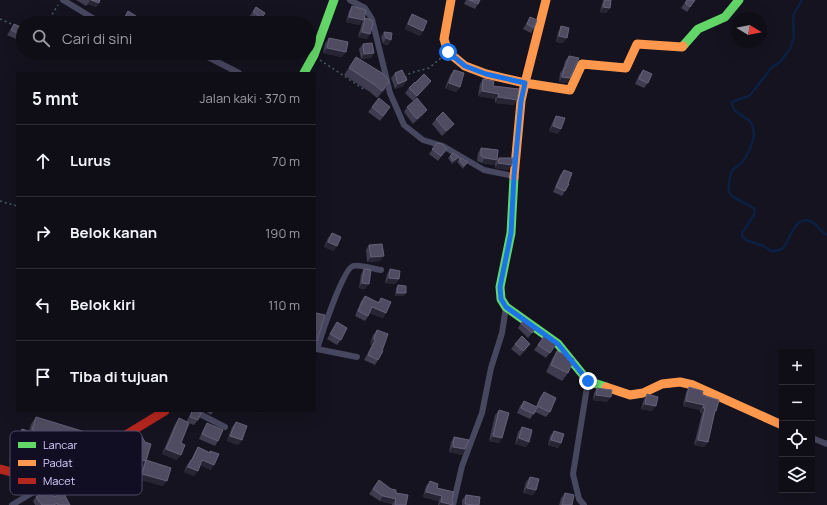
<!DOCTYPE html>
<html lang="id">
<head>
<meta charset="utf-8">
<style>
  body { margin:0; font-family:Manrope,sans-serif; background:#181720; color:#f1f3f6 }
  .controls { position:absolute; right:12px; bottom:12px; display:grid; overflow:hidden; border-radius:0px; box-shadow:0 4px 16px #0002 }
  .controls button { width:36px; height:36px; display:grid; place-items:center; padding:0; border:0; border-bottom:1px solid #2f2e36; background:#0f0e17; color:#f1f3f6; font:20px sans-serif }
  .compass { position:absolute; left:731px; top:12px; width:36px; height:36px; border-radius:50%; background:#0f0e17; box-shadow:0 4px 16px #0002; rotate:100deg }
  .stop { position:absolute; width:12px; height:12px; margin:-9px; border:3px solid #1a73e8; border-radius:50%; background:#fff }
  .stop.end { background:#1a73e8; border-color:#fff; box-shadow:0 1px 4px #0008 }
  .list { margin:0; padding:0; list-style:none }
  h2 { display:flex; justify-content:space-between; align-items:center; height:52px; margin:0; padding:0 16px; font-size:17px }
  h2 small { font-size:13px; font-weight:400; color:#9b9ca1 }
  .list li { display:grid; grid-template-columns:26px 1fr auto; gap:12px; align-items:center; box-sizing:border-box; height:72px; padding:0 16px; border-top:1px solid #2f2e36 }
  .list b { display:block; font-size:15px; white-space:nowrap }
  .list em { font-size:13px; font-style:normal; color:#9b9ca1 }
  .icon { flex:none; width:22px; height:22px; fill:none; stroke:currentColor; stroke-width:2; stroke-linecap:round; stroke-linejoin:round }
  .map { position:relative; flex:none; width:827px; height:505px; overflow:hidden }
  .search { position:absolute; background:#0f0e17; box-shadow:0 4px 16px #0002; left:16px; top:16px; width:300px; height:44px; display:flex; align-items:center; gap:10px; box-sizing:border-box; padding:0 14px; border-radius:22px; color:#9b9ca1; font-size:15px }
  .panel { position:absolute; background:#0f0e17; box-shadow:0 4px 16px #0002; left:16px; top:72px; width:300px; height:340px; border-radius:0px }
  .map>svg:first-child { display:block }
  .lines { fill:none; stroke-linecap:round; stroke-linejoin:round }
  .stream { stroke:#0b2043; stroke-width:2.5 }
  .path { stroke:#4a5a69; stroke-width:1.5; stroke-dasharray:2 3; stroke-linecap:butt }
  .street { stroke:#484760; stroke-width:6 }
  .fast { stroke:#63d668; stroke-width:9 }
  .slow { stroke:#ff974d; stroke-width:9 }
  .jam { stroke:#b3261e; stroke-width:9 }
  .wall { fill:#3e3c4e }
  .shaded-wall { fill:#272533 }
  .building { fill:#4f4c61; stroke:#64617a }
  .route { stroke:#1a73e8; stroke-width:5 }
  .key { fill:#110e24; stroke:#4c4866; stroke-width:1 }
  .key-label { font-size:11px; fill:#d6d1ff }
</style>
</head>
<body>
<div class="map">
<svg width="827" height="505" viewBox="0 0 827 505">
  <rect width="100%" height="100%" fill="#14131f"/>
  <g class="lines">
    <path class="stream" d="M802,0L794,14L793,21L794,37L790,49L780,62L772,67L755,89L749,96L732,102C731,114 746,115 752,124C753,126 753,130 754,133C754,140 747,158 741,163C738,166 734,168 732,171C729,177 727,190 731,195C736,200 748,204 755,209L754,215L742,233V236L746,240L764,246L771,251C775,251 780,251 783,248C791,239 794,216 810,221C817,223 820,232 827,235"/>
    <g class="path">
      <polyline points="0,19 14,25"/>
      <polyline points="47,23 58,5"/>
      <polyline points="320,60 365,90 366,88"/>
      <polyline points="405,78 410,73 429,68 442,57"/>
      <polyline points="0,201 17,206"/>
    </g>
    <g class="street">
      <polyline points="63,0 101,23"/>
      <polyline points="350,0 365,8 372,19 390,93 404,125 423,140 443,146 484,170 514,176"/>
      <polyline points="200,53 239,73"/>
      <path d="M357,357L317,349C321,336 343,269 353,266C360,264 374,269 381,270"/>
      <polyline points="194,411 225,427"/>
      <polyline points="812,438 827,444"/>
      <polyline points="12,505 40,488 48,481"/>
      <polyline points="453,505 462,466 482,413 491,368 502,333 506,307"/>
      <polyline points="584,505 579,499 573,474 588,381"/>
    </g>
    <g class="fast">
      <polyline points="683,46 698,29 725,17 739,0"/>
      <polyline points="304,73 314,55 334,0"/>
      <polyline points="514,177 511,233 500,287 501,299 506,307 558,344 588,381 606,387"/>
    </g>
    <g class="slow">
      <polyline points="451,0 444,39 448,52 465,66 486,74 525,83 521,101 514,177"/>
      <polyline points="546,0 525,83 570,90 582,64 626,68 637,44 682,47 683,46"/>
      <polyline points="606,387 630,395 643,393 662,384 680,382 693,385 782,425"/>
    </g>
    <polyline class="jam" points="0,469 48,481 55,478 165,411"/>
  </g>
  <g class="wall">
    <polygon points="76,0 100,0 99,3 96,7 88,4 86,6"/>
    <polygon points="466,0 480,0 478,4 475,9 464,4"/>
    <polygon points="603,0 611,0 610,8 606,13 600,12"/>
    <polygon points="687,0 695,0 687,12 681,8"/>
    <polygon points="352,6 360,25 346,22 349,11"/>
    <polygon points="256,7 265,13 259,23 249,17"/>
    <polygon points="128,11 132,23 121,23 125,16"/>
    <polygon points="412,14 423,31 420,36 405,29 409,19"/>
    <polygon points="530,17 534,28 531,33 523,29 527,22"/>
    <polygon points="365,18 367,39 358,37 362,23"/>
    <polygon points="14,24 19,34 16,39 7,35 11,29"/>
    <polygon points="561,26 563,43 556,42 558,32"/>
    <polygon points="384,32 391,40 388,45 383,44 381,37"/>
    <polygon points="329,38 342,57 323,53 325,43"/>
    <polygon points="363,44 374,53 371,58 361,59 359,49"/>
    <polygon points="569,56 570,78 567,83 559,82 560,73 563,69 565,61"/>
    <polygon points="356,57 389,83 385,90 377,98 370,92 344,75"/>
    <polygon points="454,70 460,87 456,92 445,88 450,75"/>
    <polygon points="643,70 648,83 644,88 635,84 639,75"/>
    <polygon points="395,73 407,80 403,86 395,89 391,78"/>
    <polygon points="483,79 493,86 514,105 495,103 495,99 478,96 480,84"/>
    <polygon points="431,81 427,86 413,101 405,93 409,88 415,83"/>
    <polygon points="372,107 387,112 380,121 368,112"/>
    <polygon points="407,107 423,115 413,124 404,112"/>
    <polygon points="556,116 558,134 549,131 553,121"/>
    <polygon points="436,119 454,124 450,129 442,136 432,124"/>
    <polygon points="437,143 447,149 438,161 429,154"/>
    <polygon points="481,148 497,160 494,165 482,163 477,161 478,153"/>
    <polygon points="450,156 458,160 452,164 448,158"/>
    <polygon points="499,158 512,165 508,170 495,168 495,163"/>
    <polygon points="459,160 468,162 463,169 457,162"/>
    <polygon points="564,170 568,184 565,191 562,196 553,192 560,175"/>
    <polygon points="332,233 334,251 324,247 328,238"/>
    <polygon points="369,245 380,261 367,262 366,250"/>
    <polygon points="364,269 365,289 359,288 361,274"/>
    <polygon points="390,269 399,279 395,284 385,283 387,274"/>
    <polygon points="398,285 404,296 395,296 396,288"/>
    <polygon points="365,296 378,302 381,298 386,313 383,318 370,313 365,321 355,316 361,301"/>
    <polygon points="337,322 341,340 337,345 327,339"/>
    <polygon points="521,323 536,328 528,338 518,328"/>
    <polygon points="377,330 378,360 375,365 364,360 372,345 370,344 373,335"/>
    <polygon points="545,335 557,343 546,358 534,350"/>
    <polygon points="515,344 527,349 520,356 511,349"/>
    <polygon points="557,351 568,373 562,381 546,372 552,359"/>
    <polygon points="689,387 702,395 714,413 708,442 704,447 694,445 702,413 700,413 700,410 683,406 686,392"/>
    <polygon points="597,388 607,402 593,400 594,393"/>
    <polygon points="544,392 550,412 546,417 535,412 530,419 517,413 520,406 524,401 536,407 540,397"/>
    <polygon points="647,394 652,411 641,409 644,399"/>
    <polygon points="499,410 499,443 489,441 495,415"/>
    <polygon points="192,411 197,411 198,420 194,425 186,422"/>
    <polygon points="205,411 214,411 211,415"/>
    <polygon points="36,417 88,451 86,452 74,449 66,464 55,460 60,446 32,437 25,458 20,465 9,461 17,436 22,429 29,431 31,424"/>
    <polygon points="179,418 181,443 177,460 162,454 175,424"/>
    <polygon points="236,422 242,440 238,445 227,441 232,427"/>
    <polygon points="207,423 218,441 215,446 199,439 204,428"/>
    <polygon points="522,427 529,442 526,447 515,444 518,432"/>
    <polygon points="554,431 561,443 558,448 548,445 550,436"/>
    <polygon points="140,433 146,461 163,486 138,479 143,466 142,467 134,464 137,454 118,463 114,454 117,448 127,444 130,439"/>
    <polygon points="454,437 465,449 462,455 449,452 451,442"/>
    <polygon points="198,447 209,452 210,451 211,470 200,465 194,476 184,472 187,465 191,460 195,452"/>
    <polygon points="530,477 536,490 533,495 523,493 526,482"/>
    <polygon points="379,480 396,493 406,505 392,505 392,504 380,501 369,494"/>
    <polygon points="430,481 437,488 452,499 453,505 438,505 439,501 423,497 426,486"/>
    <polygon points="61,483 75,490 65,496 70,505 35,505 33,501 36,497 54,497 61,494 58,488"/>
    <polygon points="565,493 572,505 559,505 561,498"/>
    <polygon points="466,495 479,505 462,505 462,500"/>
  </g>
  <g class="shaded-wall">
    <polygon points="90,0 99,3 96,7 88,4"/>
    <polygon points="603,7 610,8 606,13 600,12"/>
    <polygon points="349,17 364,20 360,25 346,22"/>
    <polygon points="408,24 423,31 420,36 405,29"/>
    <polygon points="362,32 370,34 367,39 358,37"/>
    <polygon points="559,36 567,38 563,43 556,42"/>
    <polygon points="386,38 391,40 388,45 383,44"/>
    <polygon points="327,48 346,52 342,57 323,53"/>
    <polygon points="374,53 371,58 361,59 364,54"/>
    <polygon points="562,77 570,78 567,83 559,82"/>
    <polygon points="407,80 403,86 395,89 398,84"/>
    <polygon points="431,81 427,86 413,101 417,96"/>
    <polygon points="389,83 385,90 377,98 382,91"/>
    <polygon points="449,83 460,87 456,92 445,88"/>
    <polygon points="482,91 499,94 495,99 478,96"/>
    <polygon points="498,97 517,100 514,105 495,103"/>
    <polygon points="427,110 423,115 413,124 417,119"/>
    <polygon points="454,124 450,129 442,136 446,131"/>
    <polygon points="553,126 561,129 558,134 549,131"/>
    <polygon points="459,157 458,160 452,164 453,161"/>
    <polygon points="485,158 497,160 494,165 482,163"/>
    <polygon points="498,163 512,165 508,170 495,168"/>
    <polygon points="328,242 337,246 334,251 324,247"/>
    <polygon points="384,256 380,261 367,262 371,257"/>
    <polygon points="389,278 399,279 395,284 385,283"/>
    <polygon points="362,283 369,284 365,289 359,288"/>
    <polygon points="397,293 406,293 404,296 395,296"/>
    <polygon points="372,307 386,313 383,318 369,312"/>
    <polygon points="374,339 375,340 372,345 370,344"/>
    <polygon points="530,344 527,349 520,356 523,351"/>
    <polygon points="596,395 611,397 607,402 593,400"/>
    <polygon points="686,401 704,405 700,410 683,406"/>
    <polygon points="645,404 656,406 652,411 641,409"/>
    <polygon points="703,408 705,408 702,413 700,413"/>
    <polygon points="258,411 263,411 262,413"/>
    <polygon points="32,430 64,439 60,446 28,436"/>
    <polygon points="230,436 242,440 238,445 227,441"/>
    <polygon points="493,436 502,438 499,443 489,441"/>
    <polygon points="519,438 529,442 526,447 515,444"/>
    <polygon points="551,440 561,443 558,448 548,445"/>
    <polygon points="698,440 708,442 704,447 694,445"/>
    <polygon points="76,442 92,445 88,451 86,452 72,448"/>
    <polygon points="453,447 465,449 462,455 449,452"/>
    <polygon points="140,449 137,454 118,463 122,458"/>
    <polygon points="166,449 181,455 177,460 162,454"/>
    <polygon points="14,454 25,458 20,465 9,461"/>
    <polygon points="60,454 71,458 66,464 55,460"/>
    <polygon points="137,459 146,461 142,467 134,464"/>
    <polygon points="202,460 214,465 211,470 199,465"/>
    <polygon points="188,467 198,471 194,476 184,472"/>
    <polygon points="142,474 167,481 163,486 138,479"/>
    <polygon points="79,485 75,490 63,497 66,492"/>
    <polygon points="527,488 536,490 533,495 523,493"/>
    <polygon points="426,492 442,496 439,501 423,497"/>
    <polygon points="383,496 396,499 392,504 380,501"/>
    <polygon points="441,502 452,505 439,505"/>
  </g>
  <g class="building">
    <polygon points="91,0 100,0 99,3"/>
    <polygon points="469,0 480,0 478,4"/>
    <polygon points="605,0 611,0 610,8 603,7"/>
    <polygon points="687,0 695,0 690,7 685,3"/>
    <polygon points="352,6 366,10 364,20 349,17"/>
    <polygon points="256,7 265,13 262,18 253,12"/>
    <polygon points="128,11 136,16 132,23 124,19"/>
    <polygon points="412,14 427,21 423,31 408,24"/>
    <polygon points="530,17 537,20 534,28 527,24"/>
    <polygon points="365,18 372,20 373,24 370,34 362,32"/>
    <polygon points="14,24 23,28 19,34 11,30"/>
    <polygon points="561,26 569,28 567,38 559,36"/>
    <polygon points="384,32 392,33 391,40 386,38"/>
    <polygon points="329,38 348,42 346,52 327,48"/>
    <polygon points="372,43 374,53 364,54 363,44"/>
    <polygon points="569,56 579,58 570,78 562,77 564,68 565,68"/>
    <polygon points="356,57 382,73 388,79 389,83 382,91 375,85 349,68"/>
    <polygon points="402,70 407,80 398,84 395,73"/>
    <polygon points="454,70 464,73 460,87 449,83"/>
    <polygon points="643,70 652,74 648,83 639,79"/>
    <polygon points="424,74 431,81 417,96 409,88 415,82 415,83"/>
    <polygon points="483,79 494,81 493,86 519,89 517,100 498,97 499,94 482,91"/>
    <polygon points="379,98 390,107 383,116 372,107"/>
    <polygon points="417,98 427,110 417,119 407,107"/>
    <polygon points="443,112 454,124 446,131 436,119"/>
    <polygon points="556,116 565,118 561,129 553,126"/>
    <polygon points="437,143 442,144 447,149 441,156 432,149"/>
    <polygon points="481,148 498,150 497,160 485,158 481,156"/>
    <polygon points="453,153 459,157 453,161 450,156"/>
    <polygon points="460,158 468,162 464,166 459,160"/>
    <polygon points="499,158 513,158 512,165 498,163"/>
    <polygon points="564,170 572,173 568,184 569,184 565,191 556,187"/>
    <polygon points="332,233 341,237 337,246 328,242"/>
    <polygon points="382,244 384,256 371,257 369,245"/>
    <polygon points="364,269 371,270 369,284 362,283"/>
    <polygon points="390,269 400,271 399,279 389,278"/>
    <polygon points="398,285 406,286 406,293 397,293"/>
    <polygon points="365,296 379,303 381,298 391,302 386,313 372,307 368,316 358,311"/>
    <polygon points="316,313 325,315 317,341 315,340 315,317"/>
    <polygon points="524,320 536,328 532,333 521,323"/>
    <polygon points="337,322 347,328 341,340 330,334"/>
    <polygon points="377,330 388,334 382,351 383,351 378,360 368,355 375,340 374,339"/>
    <polygon points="545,335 557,343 550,353 538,345"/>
    <polygon points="522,336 530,344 523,351 515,344"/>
    <polygon points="557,351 574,359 568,373 551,365"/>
    <polygon points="689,387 703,391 702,395 719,400 716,411 715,411 708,442 698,440 705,408 703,408 704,405 686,401"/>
    <polygon points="597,388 612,390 611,397 596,395"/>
    <polygon points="544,392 556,398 550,412 537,406"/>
    <polygon points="647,394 658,397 656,406 645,404"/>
    <polygon points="524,401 537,407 534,414 521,408"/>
    <polygon points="499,410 509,413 502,438 493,436"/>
    <polygon points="192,411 197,411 201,413 198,420 190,417"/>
    <polygon points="36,417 95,435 92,445 91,446 76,442 71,458 60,454 64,439 32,430"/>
    <polygon points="179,418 189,423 181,443 185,445 181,455 166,449"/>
    <polygon points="236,422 247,426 242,440 230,436"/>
    <polygon points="207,423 223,430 218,441 202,434"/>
    <polygon points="522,427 532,430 529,442 519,438"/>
    <polygon points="22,429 34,433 25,458 14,454"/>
    <polygon points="554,431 564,434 561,443 551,440"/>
    <polygon points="140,433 145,442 151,444 146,461 137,459 140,449 122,458 117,448 131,442 130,439"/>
    <polygon points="454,437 469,440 465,449 453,447"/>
    <polygon points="198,447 210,453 210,451 219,454 214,465 202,460 198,471 188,467 191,460 192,460"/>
    <polygon points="146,460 171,468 167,481 142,474"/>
    <polygon points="530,477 539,479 536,490 527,488"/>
    <polygon points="379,480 391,489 396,490 396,493 408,495 406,505 395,505 396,499 383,496 373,489"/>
    <polygon points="430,481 438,484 437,488 454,492 452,499 453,505 441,502 442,496 426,492"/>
    <polygon points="49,489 54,497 63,492 70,505 58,505 57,503 54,505 42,505 36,497"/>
    <polygon points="565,493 574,495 572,505 562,505"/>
    <polygon points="466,495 480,497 479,505 474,505 465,504"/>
  </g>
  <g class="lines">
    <polyline class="route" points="448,52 465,66 486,74 525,83 521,101 514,176 511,233 500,287 501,299 506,307 558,344 588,381"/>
  </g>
  <rect x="10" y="431" width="132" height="64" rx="6" class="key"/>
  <rect x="18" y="442" width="18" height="6" fill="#63d668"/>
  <rect x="18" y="460" width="18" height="6" fill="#ff974d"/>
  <rect x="18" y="478" width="18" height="6" fill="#b3261e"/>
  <g class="key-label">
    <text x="43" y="449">Lancar</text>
    <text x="43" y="467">Padat</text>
    <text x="43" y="485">Macet</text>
  </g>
</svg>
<div class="controls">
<button>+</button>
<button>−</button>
<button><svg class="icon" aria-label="locate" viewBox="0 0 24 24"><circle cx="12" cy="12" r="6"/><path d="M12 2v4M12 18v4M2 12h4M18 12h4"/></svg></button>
<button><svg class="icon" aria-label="layers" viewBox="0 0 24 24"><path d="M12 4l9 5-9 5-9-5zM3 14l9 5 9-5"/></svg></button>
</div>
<svg class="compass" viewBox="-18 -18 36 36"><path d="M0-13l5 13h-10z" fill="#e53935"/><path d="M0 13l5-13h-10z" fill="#9b9ca1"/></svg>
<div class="stop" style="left:448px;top:52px"></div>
<div class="stop end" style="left:588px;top:381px"></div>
<div class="search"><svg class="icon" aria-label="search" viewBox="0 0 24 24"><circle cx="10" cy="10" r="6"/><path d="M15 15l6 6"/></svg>Cari di sini</div>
<section class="panel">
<h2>5 mnt<small>Jalan kaki · 370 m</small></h2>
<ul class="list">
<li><svg class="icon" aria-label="ahead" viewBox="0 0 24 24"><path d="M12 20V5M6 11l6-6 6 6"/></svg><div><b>Lurus</b></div><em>70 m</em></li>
<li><svg class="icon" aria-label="right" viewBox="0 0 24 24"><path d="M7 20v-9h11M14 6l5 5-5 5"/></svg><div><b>Belok kanan</b></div><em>190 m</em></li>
<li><svg class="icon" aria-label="left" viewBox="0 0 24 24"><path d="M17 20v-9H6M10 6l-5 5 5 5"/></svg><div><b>Belok kiri</b></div><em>110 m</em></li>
<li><svg class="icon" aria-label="arrive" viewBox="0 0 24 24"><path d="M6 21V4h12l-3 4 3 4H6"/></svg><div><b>Tiba di tujuan</b></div></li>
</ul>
</section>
</div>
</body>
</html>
